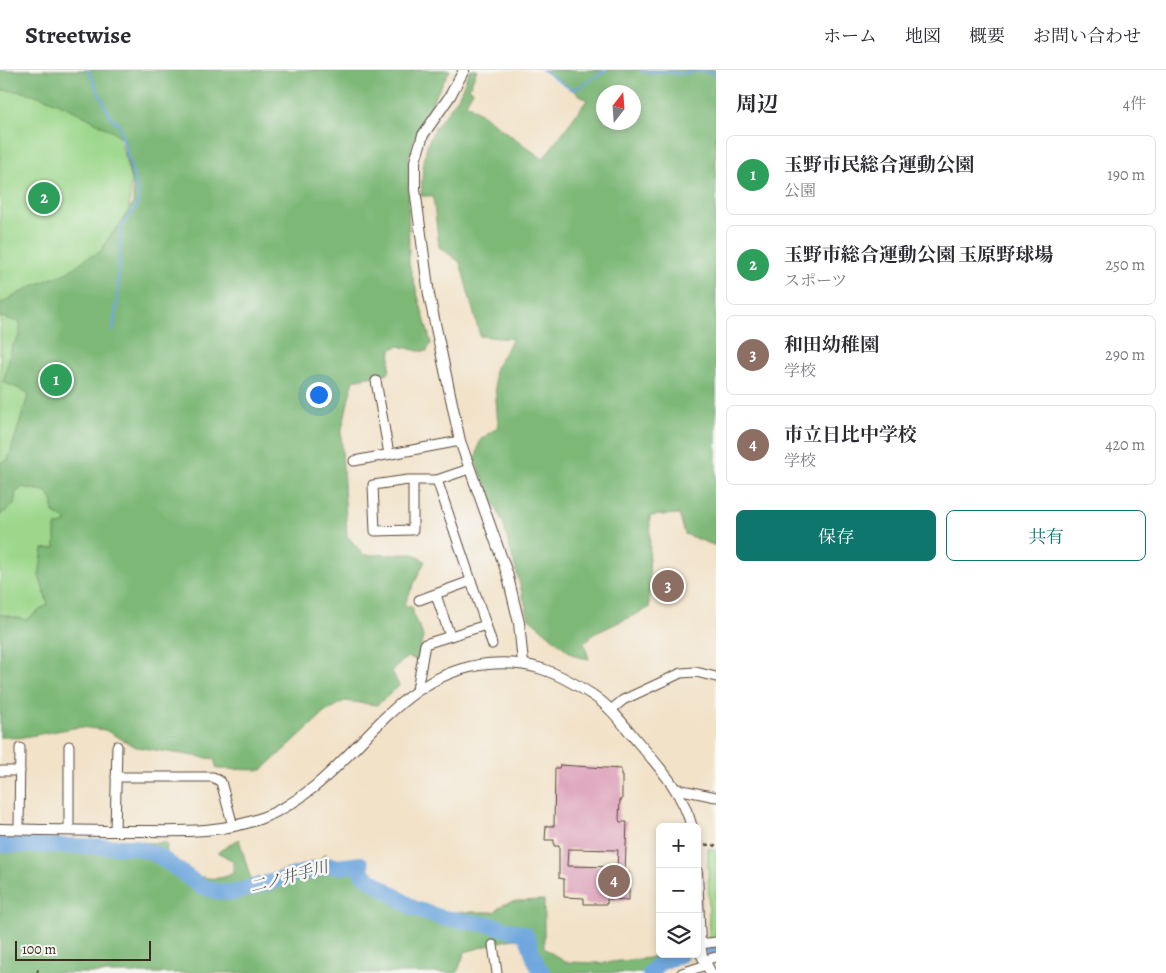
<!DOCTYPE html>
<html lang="ja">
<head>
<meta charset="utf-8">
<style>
  body { margin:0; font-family:Alegreya,"Noto Serif JP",serif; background:#f2f2f3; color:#2b2b33 }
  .controls { position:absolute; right:15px; bottom:15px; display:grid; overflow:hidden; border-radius:8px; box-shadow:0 2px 8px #0003 }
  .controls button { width:45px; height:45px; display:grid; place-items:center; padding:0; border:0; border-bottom:1px solid #e1e1e2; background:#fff; color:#2b2b33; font:25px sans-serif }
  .compass { position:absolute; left:596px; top:15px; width:45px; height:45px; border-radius:50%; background:#fff; box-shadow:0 2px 8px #0003; rotate:17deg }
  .scale { position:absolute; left:15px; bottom:12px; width:136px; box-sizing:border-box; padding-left:5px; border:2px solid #3b2a1e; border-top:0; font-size:14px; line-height:18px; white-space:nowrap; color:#3b2a1e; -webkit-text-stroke:4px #f6f6f2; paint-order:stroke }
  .you { position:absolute; left:318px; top:324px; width:18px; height:18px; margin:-12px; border:4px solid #fff; border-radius:50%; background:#1a73e8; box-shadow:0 0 0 8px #1a73e833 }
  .badge { display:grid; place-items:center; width:32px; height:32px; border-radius:50%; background:#0f766e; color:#fff; font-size:16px; font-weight:700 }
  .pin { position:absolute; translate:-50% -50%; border:2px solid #fff; box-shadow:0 1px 5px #0006 }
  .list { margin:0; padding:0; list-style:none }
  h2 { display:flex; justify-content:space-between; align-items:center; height:65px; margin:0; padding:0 20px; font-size:21px }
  h2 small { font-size:16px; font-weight:400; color:#7c7c81 }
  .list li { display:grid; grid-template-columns:32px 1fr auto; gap:15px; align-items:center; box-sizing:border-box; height:80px; margin:0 10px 10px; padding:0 10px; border:1px solid #e1e1e2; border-radius:8px }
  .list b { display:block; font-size:19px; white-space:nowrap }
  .list p { margin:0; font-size:16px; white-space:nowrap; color:#7c7c81 }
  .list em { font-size:16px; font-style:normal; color:#7c7c81 }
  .actions { display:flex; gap:10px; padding:15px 20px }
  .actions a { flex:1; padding:11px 0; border:1px solid #0f766e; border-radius:8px; text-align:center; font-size:18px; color:#0f766e }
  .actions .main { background:#0f766e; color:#fff }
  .icon { flex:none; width:28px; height:28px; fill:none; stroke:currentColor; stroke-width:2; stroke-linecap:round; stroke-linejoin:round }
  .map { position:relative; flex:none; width:716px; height:903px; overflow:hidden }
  header { display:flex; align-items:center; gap:30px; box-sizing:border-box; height:70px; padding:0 25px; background:#fff; border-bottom:1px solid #e1e1e2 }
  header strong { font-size:24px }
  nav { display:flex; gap:28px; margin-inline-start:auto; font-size:18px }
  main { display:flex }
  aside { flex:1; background:#fff }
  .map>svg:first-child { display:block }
  .green { fill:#9cd78b; stroke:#6c8054 }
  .forest { fill:#7db877; stroke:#5c714a; fill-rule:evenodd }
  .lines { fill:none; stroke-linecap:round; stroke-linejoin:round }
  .stream { stroke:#70a7de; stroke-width:2.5 }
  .river { stroke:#70a7de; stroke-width:16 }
  .building { fill:#db9ab5; fill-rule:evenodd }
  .minor-casing { stroke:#564638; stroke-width:11 }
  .tertiary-casing { stroke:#564638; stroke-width:12 }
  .path { stroke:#564638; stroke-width:2; stroke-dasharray:4 4; stroke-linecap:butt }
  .minor { stroke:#fff; stroke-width:9 }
  .tertiary { stroke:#fff; stroke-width:10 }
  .labels { text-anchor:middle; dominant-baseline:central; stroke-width:5; stroke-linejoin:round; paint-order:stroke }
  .water-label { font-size:16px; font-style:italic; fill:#4e5661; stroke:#f6f6f2 }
</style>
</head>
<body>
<header>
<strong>Streetwise</strong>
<nav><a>ホーム</a><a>地図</a><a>概要</a><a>お問い合わせ</a></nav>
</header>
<main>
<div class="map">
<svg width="716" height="903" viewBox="0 0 716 903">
  <rect width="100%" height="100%" fill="#f6f6f2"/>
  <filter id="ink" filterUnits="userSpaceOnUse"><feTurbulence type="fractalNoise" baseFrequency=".02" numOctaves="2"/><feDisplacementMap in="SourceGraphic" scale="10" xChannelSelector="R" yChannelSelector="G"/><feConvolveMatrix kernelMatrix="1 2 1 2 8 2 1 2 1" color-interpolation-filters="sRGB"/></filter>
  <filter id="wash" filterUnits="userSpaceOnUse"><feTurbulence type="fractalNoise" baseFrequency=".0096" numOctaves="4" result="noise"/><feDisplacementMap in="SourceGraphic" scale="20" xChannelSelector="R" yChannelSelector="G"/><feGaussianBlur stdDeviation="1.12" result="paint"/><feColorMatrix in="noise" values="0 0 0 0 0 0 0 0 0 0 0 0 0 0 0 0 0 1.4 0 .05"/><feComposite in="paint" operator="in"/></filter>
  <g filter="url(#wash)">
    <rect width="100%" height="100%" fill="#f2e2c8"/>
    <g class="green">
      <polygon points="0,0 119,64 131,111 128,154 44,561 0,558"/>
      <polygon points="708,778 716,781 716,870 709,870"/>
    </g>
    <g class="forest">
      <path d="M0,0H450L421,52L413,72L408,90L409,194L431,273L427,281H418L399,276L391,279L389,303L353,310L341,363L347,466L364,485L414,484L425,491L404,535L412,537L415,550L420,557L423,567L417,590L407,587L392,601L399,616L377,635L344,631L324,643L262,700L217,699L214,689L136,677L105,660L79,657L18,668L0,667V544L26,550L48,534L39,506L43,479L55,478V456L66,453L65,449L53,443V432L47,422L23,417L16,422L14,435L0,445V393L8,390L29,323L3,312L12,276L20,266V252L0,247V234L30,217L68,202L87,188L100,182L111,164L115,161L133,134V118L122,67C91,50 58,29 23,22C16,20 8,21 0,20Z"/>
      <path d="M470,0H477L469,18L473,21L466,33L543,89L587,30L544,0H716V476L685,464L679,444L650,446L649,538L594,564L584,573L589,589L574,586L529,548L503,453L475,391L480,370L498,357L494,300L513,269L480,266L460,192L439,177L433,126H421L423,93L427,75L435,58L458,28ZM604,22H634V52H604Z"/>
      <path d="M239,769L251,810L320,790L325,783L335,793L354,801L411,842H494L504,834L517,831L544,830V878L565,892L602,893L648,888L662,884H681L680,887L668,893L667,898L651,903H552C537,897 536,880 532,867L507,870L465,882L457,903H0V771L167,773L166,795C187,802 213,816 233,803V791L218,782Z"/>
    </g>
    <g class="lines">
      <g class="stream">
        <polyline points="88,0 110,46 119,55 139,127 136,137 121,157 117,234 113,261"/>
        <polyline points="543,0 571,19 578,18 606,0"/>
        <polyline points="640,0 646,2 668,2 679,4 702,1 716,4"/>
      </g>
      <g class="river">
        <path d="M0,775L133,777L148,781L162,788L200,816L216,821L232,823L330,795L338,797L361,794L362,804L413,838L443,848L491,855L525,864C533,877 532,892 543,903"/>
        <polyline points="713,879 716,879"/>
        <polyline points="650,903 659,893 680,885"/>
      </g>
    </g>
    <g id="blocks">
      <path class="building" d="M560,695L621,699V706H622V730H620L619,749L620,752H627L625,802H629V830L607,829V834H584V828L564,827V809L559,808V776H554V770H545L546,756H554L555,698H559ZM568,779L618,780L617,797L567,796Z"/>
    </g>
  </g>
  <g filter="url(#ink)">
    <use href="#blocks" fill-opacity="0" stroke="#564638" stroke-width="1"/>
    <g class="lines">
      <defs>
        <g id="minor">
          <polyline points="376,311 389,384"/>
          <polyline points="354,391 460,371"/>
          <polyline points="469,399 437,410 486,555"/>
          <polyline points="413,410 413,460 375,461 373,415 408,410 437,410"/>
          <polyline points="436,525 450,566"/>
          <polyline points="419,530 471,511"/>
          <polyline points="417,620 425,574 486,555 492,574"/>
          <polyline points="611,640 623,630 681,603 696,602 716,607"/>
          <polyline points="69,676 69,760"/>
          <polyline points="0,701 20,701"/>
          <polyline points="116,707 213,707 221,712 233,756"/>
          <polyline points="677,719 716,727"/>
          <polyline points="19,759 20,678"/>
          <polyline points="115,761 117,676"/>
          <polyline points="700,874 716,872"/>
          <polyline points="493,875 497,903"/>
          <polyline points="704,890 716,887"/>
          <polyline points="682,903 706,895"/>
        </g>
        <g id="tertiary">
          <polyline points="464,0 450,26 423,65 415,91 415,119 429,225 460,371 507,503 519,553 523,593"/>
          <path d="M0,759C44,760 88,761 132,761C176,761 217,764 259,749C351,717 384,605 487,594C530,590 555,601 591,624C610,636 623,654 637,671C661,699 682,721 692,757"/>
          <polyline points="697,802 700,874 702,886 711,903"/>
        </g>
      </defs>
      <use href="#minor" class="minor-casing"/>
      <use href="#tertiary" class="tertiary-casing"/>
      <g class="path">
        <polyline points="697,774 716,776"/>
        <polyline points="37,903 39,896"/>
      </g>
      <use href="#minor" class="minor"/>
      <use href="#tertiary" class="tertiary"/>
    </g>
  </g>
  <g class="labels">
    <g class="water-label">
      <text transform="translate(289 807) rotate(-15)">二ノ井手川</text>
    </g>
  </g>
</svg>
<div class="controls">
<button>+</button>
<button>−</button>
<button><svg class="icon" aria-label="layers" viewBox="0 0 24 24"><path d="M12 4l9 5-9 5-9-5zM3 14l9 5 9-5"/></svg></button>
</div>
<svg class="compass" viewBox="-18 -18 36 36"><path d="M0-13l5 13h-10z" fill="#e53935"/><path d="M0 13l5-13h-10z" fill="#7c7c81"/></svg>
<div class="scale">100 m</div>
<div class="you"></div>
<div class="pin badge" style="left:56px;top:310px;background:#2e9e5b">1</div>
<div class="pin badge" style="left:44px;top:128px;background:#2e9e5b">2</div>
<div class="pin badge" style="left:668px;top:516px;background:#8d6e63">3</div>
<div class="pin badge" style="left:614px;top:811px;background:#8d6e63">4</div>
</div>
<aside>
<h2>周辺<small>4件</small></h2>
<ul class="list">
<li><span class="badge" style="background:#2e9e5b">1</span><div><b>玉野市民総合運動公園</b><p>公園</p></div><em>190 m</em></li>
<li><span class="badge" style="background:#2e9e5b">2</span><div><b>玉野市総合運動公園 玉原野球場</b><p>スポーツ</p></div><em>250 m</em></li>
<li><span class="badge" style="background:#8d6e63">3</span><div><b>和田幼稚園</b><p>学校</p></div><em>290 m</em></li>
<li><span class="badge" style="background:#8d6e63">4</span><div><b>市立日比中学校</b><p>学校</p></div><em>420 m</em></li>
</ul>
<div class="actions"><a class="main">保存</a><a>共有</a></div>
</aside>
</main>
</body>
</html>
